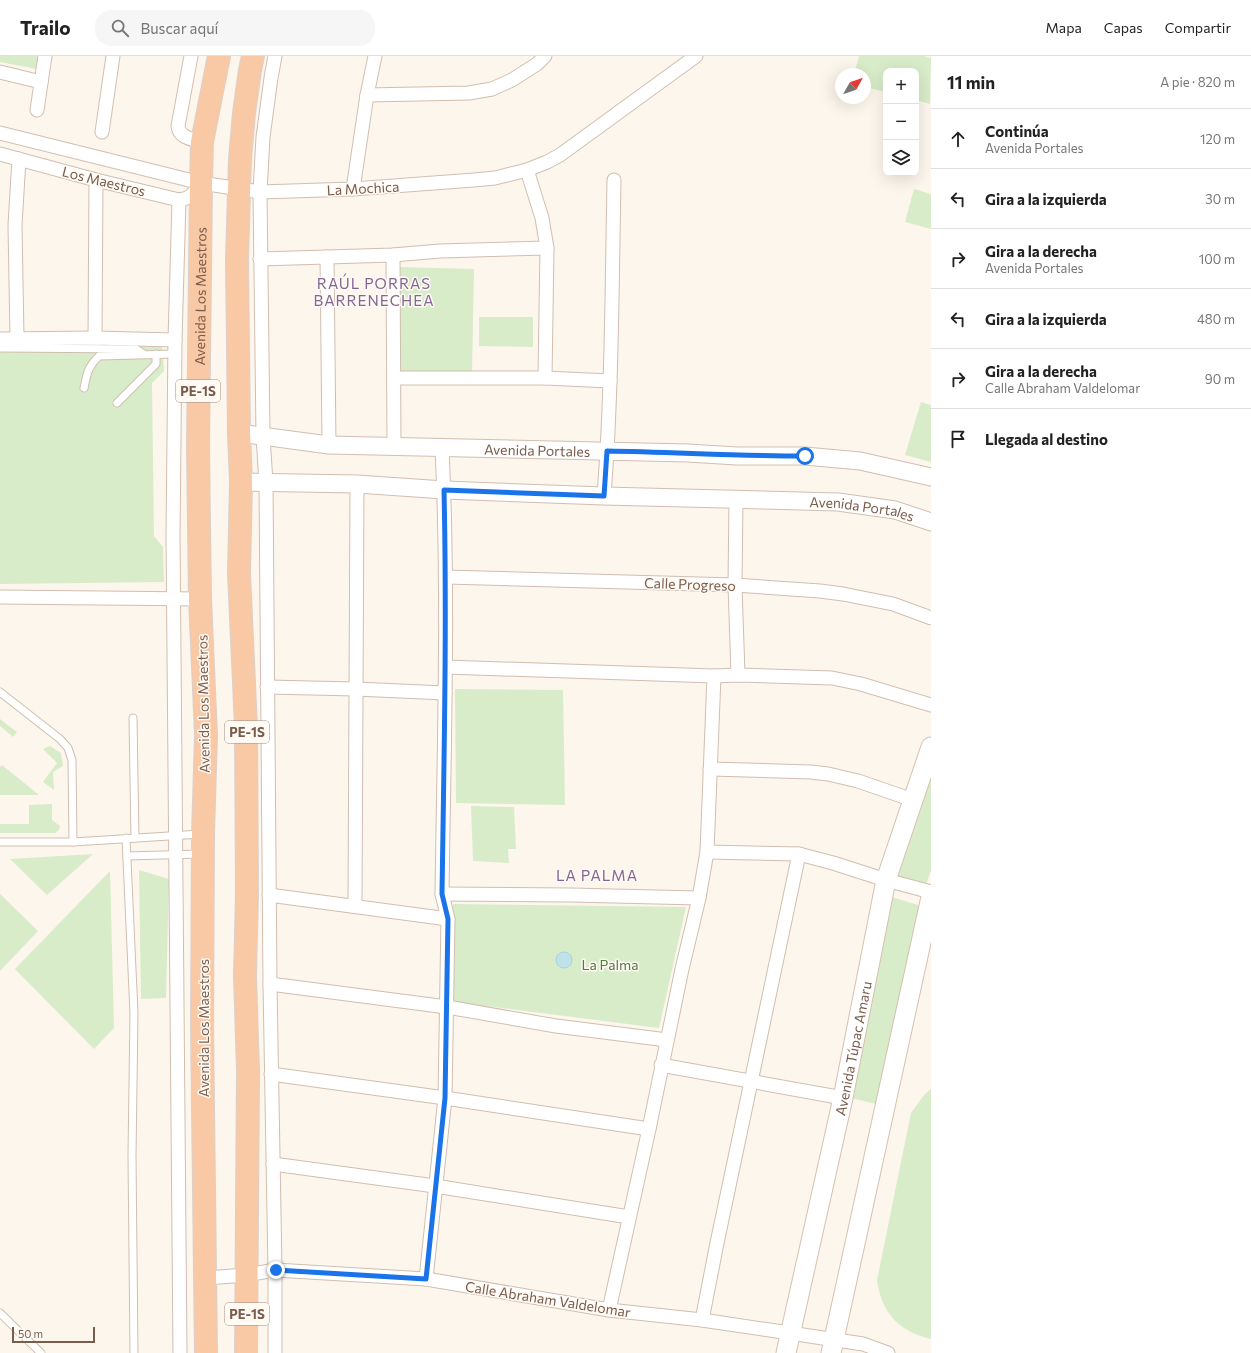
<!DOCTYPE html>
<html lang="es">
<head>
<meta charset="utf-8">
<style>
  body { margin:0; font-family:Commissioner,sans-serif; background:#f6f6f6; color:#222 }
  .controls { position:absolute; right:12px; top:12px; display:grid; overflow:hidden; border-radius:8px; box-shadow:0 4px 16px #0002 }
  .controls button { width:36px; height:36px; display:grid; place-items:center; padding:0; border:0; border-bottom:1px solid #e0e0e0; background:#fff; color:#222; font:20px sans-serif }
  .compass { position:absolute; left:835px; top:12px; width:36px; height:36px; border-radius:50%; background:#fff; box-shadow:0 4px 16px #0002; rotate:50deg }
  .scale { position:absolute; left:12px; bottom:10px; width:83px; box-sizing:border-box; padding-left:4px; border:2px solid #7a5c4d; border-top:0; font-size:11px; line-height:14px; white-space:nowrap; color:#7a5c4d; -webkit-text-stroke:3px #fffaf3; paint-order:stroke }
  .stop { position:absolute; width:12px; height:12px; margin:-9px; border:3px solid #1a73e8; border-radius:50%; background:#fff }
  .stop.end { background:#1a73e8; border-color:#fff; box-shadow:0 1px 4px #0008 }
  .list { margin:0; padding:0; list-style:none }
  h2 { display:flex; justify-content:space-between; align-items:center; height:52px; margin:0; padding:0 16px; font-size:17px }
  h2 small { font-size:13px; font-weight:400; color:#767676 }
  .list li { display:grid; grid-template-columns:26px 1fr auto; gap:12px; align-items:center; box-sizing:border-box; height:60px; padding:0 16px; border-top:1px solid #e0e0e0 }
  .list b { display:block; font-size:15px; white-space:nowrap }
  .list p { margin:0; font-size:13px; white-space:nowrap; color:#767676 }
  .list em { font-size:13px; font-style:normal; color:#767676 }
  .icon { flex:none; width:22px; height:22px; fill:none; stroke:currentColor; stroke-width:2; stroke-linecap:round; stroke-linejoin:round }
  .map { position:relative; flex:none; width:931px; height:1297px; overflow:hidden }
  header { display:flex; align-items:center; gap:24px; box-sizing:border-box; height:56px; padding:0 20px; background:#fff; border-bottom:1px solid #e0e0e0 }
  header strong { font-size:19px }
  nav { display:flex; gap:22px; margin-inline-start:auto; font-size:14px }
  .search { width:280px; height:36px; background:#f6f6f6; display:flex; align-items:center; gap:10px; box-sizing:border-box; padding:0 14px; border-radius:16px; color:#767676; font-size:15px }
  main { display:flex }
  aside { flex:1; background:#fff }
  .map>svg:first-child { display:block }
  .green { fill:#d8ecc9 }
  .water { fill:#bfe3e8; stroke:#a5d3da }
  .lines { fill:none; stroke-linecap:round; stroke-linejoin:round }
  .service-casing { stroke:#d1beb0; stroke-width:9 }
  .minor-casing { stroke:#d1beb0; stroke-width:15 }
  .tertiary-casing { stroke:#d1beb0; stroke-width:19 }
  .secondary-casing { stroke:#d6c0b0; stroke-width:21 }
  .trunk-casing { stroke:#dad1cd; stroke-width:24 }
  .service { stroke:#fff; stroke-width:7 }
  .minor { stroke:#fff; stroke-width:13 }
  .tertiary { stroke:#fff; stroke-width:17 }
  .secondary { stroke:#fff; stroke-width:19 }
  .trunk { stroke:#f9c8a4; stroke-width:22 }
  .route { stroke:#1a73e8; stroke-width:5 }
  .labels { text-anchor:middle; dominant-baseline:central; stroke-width:3; stroke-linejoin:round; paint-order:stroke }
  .shield { fill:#fffaf3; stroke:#a28b7f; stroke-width:1 }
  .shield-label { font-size:13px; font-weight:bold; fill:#7a5c4d }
  .street-label { font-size:14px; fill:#7a5c4d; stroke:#fffaf3 }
  .park-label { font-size:14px; fill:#537a41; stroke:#fffaf3 }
  .neighbourhood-label { font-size:15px; letter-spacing:1px; fill:#846695; stroke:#fffaf3 }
</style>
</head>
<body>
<header>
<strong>Trailo</strong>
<div class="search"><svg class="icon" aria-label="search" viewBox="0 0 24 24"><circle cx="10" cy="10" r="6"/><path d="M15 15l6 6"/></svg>Buscar aquí</div>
<nav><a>Mapa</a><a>Capas</a><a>Compartir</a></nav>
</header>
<main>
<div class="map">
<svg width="931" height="1297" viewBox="0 0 931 1297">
  <rect width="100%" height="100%" fill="#fdf6ec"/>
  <g class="green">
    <polygon points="0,0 39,0 37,13 0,6"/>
    <polygon points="859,0 924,0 931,2 930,48 916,44 916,15 886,15 886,36 865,31 865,18 854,18"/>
    <polygon points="914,133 931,138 931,173 905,166"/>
    <polygon points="400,211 474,213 472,318 398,317"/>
    <polygon points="479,261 533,261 533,291 479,290"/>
    <polygon points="0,289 162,289 164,315 152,327 154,480 163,491 164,526 0,528"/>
    <polygon points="921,346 931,349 931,406 905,399"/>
    <polygon points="455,633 563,634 565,749 456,747"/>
    <polygon points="0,663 17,676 13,681 0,670"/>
    <polygon points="50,690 61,697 63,710 53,716 54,734 43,726 57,707 43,693"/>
    <polygon points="2,709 39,739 0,739 0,711"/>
    <polygon points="931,718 931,814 926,829 896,819"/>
    <polygon points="52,748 52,764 60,770 59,774 55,777 0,777 0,768 29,768 29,749"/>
    <polygon points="471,750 514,751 516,793 508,793 509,807 473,805"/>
    <polygon points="93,798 47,839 10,803"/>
    <polygon points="139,814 169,823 166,942 141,943"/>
    <polygon points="110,815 114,972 94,993 15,913"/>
    <polygon points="0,838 38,875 0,915"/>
    <polygon points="889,840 921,850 880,1049 847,1041"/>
    <polygon points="453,848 686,851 659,972 454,946"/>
    <path d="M931,1033V1283C899,1276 881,1256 877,1224L911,1057L924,1039Z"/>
  </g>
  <circle class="water" cx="564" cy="904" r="8"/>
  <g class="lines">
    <defs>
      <g id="service">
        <polyline points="0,292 136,293 144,298"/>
        <path d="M84,332C87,317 88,311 99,300L174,298"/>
        <polyline points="117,347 156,308 156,298"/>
        <polyline points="0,636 60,683 68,692 72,704 73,786"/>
        <polyline points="133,662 135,782"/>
        <polyline points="126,782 134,957 132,1100 134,1297"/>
        <polyline points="0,786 73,786 201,778"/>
        <polyline points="127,800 200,798"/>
        <polyline points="0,1257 41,1297"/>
      </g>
      <g id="minor">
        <path d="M191,0L178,70C179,82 192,83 202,86"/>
        <polyline points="0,16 41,26"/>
        <polyline points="367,39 469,37 492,33 512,24 537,8 545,0"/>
        <polyline points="37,54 45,0"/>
        <polyline points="102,76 113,0"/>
        <polyline points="0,77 201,127 260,136 353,133 474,124 495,122 527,114 547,106 560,99 696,0"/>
        <path d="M0,98L96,124L179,144C192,142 194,137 200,127"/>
        <polyline points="527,114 542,162 547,192 545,322"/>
        <polyline points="353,133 367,39 375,0"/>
        <polyline points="179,144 175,284 173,480 180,1297"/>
        <polyline points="393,199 394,390"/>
        <polyline points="327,201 329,389"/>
        <polyline points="260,203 393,199 440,195 547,192"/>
        <polyline points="17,282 15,169 19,103"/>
        <polyline points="95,282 96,124"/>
        <polyline points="0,283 95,282 175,284"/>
        <polyline points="394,322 545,322 610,325"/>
        <path d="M604,440C612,335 612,229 614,124"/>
        <polyline points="736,444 735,529 738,619"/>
        <polyline points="446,521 735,529 820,535 843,538 893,548 931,562"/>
        <polyline points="0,541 200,543"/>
        <polyline points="446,611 714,620 738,619 832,622 861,628 931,649"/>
        <polyline points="267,631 356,633 445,637"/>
        <polyline points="710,713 811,716 828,718 858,725 913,744"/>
        <polyline points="707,796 799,798 833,807 886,824 931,836"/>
        <polyline points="442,838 571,839 699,842"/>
        <polyline points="269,839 448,863"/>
        <polyline points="355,850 357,428"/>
        <polyline points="270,928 447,951 556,970 667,984"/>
        <polyline points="661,1009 843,1042"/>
        <polyline points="271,1018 445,1042 649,1073"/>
        <polyline points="273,1108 435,1130 629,1161"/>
        <polyline points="205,1222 247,1219 275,1214 426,1223 609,1254 702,1264 863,1288 888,1297"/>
        <path d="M426,1223L445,1042L448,863L442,838C444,689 449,540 442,392"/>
        <polyline points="609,1254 649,1073 682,913 699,842 707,796 714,620"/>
        <polyline points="702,1264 717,1187 799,798"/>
        <polyline points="275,1297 275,1214 270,928 266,427 263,380 260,136 263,81 271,22 275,0"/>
      </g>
      <g id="tertiary">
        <path id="s1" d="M239,377L329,389L688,397L737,400H805L860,405L931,421"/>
        <path id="s2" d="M241,426L357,428L444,434L604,440L838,446L895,454L931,466"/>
      </g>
      <g id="secondary">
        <path id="s3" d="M786,1297L843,1042L886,824L931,691"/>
        <polyline points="831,1297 931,841"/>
      </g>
      <g id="trunk">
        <path id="s4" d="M206,1297L202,969L203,778L206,679L200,543L198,391L201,127L202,86L219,0"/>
        <polyline points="246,1297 248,1015 245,920 247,837 246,671 239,517 241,426 239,377 237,203 240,103 244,57 250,14 253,0"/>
      </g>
    </defs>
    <use href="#service" class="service-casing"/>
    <use href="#minor" class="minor-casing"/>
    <use href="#tertiary" class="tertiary-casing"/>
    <use href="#secondary" class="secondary-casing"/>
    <use href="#trunk" class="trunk-casing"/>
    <use href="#service" class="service"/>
    <use href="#minor" class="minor"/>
    <use href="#tertiary" class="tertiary"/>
    <use href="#secondary" class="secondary"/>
    <use href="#trunk" class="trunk"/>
  </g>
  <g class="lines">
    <path class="route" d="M276,1214L426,1223L445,1042L448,863L442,838C444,703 447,568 444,434L604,440L607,395C673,396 739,400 805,400"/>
  </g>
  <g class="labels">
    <g class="shield">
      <rect x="176" y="324" width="44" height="22" rx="3"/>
      <rect x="225" y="665" width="44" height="22" rx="3"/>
      <rect x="225" y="1247" width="44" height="22" rx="3"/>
    </g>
    <g class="shield-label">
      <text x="198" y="335">PE-1S</text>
      <text x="247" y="676">PE-1S</text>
      <text x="247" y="1258">PE-1S</text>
    </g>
    <g class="street-label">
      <text transform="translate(104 125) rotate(14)">Los Maestros</text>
      <text transform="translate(363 132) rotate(-3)">La Mochica</text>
      <text stroke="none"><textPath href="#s4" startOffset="1057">Avenida Los Maestros</textPath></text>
      <text stroke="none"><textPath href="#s1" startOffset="299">Avenida Portales</textPath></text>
      <text stroke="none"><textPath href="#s2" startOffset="622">Avenida Portales</textPath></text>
      <text transform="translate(690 528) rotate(2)">Calle Progreso</text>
      <text transform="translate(203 648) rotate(-91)">Avenida Los Maestros</text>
      <text transform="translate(203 972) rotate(-90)">Avenida Los Maestros</text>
      <text stroke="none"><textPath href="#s3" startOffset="312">Avenida Túpac Amaru</textPath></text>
      <text transform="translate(548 1243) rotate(9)">Calle Abraham Valdelomar</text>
    </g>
    <g class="park-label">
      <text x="610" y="908">La Palma</text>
    </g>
    <g class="neighbourhood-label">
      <text x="374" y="227">RAÚL PORRAS<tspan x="374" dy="17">BARRENECHEA</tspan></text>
      <text x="597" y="819">LA PALMA</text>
    </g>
  </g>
</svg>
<div class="controls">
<button>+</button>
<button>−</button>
<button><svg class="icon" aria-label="layers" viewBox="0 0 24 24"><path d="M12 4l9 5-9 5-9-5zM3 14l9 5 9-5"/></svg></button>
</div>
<svg class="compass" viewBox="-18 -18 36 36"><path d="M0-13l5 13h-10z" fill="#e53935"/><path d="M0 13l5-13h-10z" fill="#767676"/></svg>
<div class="scale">50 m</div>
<div class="stop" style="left:805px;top:400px"></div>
<div class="stop end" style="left:276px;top:1214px"></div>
</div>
<aside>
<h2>11 min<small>A pie · 820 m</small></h2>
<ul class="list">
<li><svg class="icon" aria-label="ahead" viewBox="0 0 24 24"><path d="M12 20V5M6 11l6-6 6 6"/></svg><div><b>Continúa</b><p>Avenida Portales</p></div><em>120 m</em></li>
<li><svg class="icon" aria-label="left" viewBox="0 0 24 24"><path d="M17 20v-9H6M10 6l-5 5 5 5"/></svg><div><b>Gira a la izquierda</b></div><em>30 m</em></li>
<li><svg class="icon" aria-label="right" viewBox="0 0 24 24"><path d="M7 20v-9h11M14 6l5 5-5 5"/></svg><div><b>Gira a la derecha</b><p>Avenida Portales</p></div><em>100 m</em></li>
<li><svg class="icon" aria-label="left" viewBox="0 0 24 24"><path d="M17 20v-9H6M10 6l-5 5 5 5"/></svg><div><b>Gira a la izquierda</b></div><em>480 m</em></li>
<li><svg class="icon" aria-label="right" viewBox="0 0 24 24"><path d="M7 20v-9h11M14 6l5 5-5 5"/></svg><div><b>Gira a la derecha</b><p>Calle Abraham Valdelomar</p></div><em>90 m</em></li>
<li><svg class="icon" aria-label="arrive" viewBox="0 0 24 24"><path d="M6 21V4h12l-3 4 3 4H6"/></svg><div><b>Llegada al destino</b></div></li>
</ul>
</aside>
</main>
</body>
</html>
